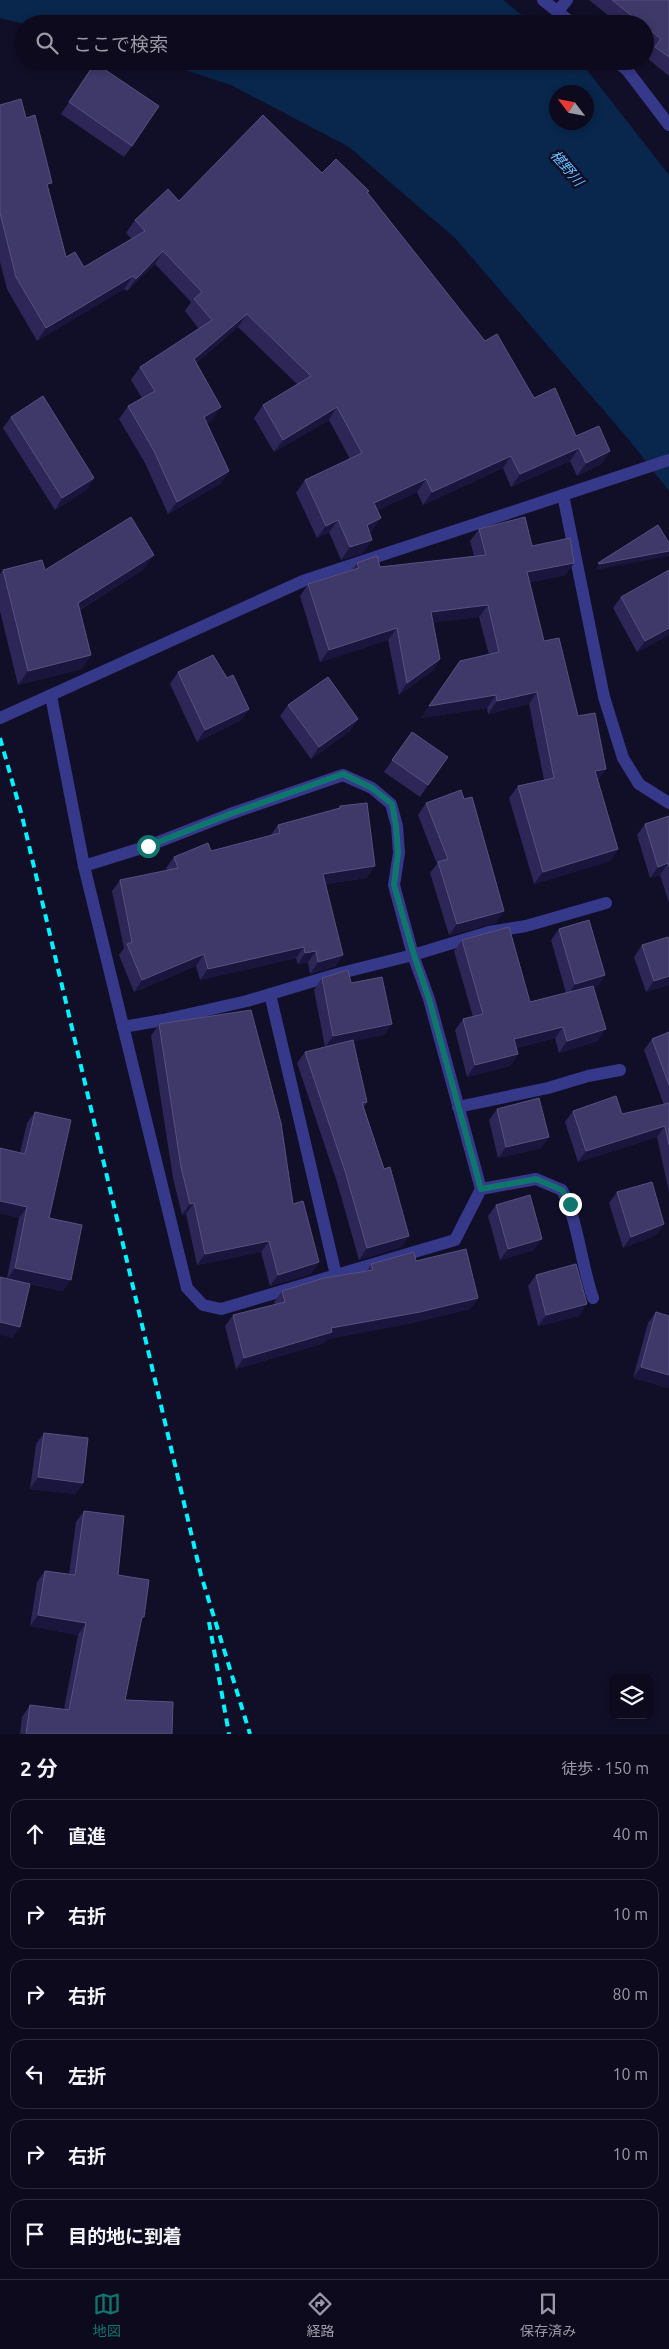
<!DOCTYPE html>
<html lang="ja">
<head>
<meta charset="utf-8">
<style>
  body { margin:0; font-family:Ubuntu,"Noto Sans JP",sans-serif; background:#1b182b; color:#f1f3f6 }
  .controls { position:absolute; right:15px; bottom:15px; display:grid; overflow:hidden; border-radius:10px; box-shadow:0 2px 8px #0003 }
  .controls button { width:45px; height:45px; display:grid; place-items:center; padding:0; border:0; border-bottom:1px solid #2d2b3c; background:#0d0a1e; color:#f1f3f6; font:25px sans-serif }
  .compass { position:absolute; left:549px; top:85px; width:45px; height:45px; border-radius:50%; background:#0d0a1e; box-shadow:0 2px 8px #0003; rotate:302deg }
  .stop { position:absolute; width:15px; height:15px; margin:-11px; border:4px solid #0f766e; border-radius:50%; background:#fff }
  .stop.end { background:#0f766e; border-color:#fff; box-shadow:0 1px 5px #0008 }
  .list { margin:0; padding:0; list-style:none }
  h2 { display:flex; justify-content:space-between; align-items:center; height:65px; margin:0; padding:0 20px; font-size:21px }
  h2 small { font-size:16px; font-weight:400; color:#9a9aa4 }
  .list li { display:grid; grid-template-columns:32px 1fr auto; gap:15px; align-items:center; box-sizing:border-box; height:70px; margin:0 10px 10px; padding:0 10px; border:1px solid #2d2b3c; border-radius:15px }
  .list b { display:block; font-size:19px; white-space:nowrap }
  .list em { font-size:16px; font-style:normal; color:#9a9aa4 }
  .icon { flex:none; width:28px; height:28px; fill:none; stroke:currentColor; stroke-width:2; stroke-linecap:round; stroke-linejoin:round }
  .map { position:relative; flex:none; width:669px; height:1734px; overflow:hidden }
  .search { position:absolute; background:#0d0a1e; box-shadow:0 2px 8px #0003; left:15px; right:15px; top:15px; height:55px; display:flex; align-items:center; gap:12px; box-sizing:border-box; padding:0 18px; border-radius:28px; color:#9a9aa4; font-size:19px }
  .sheet { height:545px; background:#0d0a1e }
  nav { display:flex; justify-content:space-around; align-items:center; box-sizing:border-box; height:70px; border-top:1px solid #2d2b3c; background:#0d0a1e; font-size:14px; color:#9a9aa4 }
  nav a { display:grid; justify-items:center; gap:2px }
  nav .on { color:#0f766e }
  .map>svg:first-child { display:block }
  .water { fill:#09264c; fill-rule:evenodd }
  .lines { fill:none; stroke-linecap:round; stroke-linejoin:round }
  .minor { stroke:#36388a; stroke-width:12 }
  .rail { stroke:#01f5ff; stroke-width:4; stroke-dasharray:8 6; stroke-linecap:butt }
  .wall { fill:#2d2657 }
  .shaded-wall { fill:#1a153c }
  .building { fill:#3f3969; stroke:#575180 }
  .route { stroke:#0f766e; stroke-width:6 }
  .labels { text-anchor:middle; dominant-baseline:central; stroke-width:5; stroke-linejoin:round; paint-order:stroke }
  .water-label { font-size:14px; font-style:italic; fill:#63c0ff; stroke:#110e28 }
</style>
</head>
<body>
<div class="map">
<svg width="669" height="1734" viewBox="0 0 669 1734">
  <rect width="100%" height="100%" fill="#110e28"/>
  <g class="water">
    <polygon points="0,0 503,0 533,24 24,24 0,18"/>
    <path d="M157,61H579L583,65L669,175V491L630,441L455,238L349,147L231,85ZM556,92H586V122H556Z"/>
  </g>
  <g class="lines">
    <g class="minor">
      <polyline points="543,0 573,24"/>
      <polyline points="558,11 567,0"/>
      <polyline points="616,61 627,70 669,125"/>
      <polyline points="563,495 604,697 623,758 639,784 669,803"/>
      <path d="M51,696L84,866L187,1288L203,1305L221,1309L455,1240L481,1189L536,1179L562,1190C578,1220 581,1264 593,1298"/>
      <polyline points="0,718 303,581 669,460"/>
      <polyline points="84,866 148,846 230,814 343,775 372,788 391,804 397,826 399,853 394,885 413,955 429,999 481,1189"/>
      <polyline points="270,994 336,1275"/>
      <polyline points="123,1027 163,1020 247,1001 337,974 413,955 489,932 526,926 606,903"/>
      <polyline points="458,1107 548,1088 588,1076 620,1070"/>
    </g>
    <g class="rail">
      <polyline points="0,738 22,816 201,1575 250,1734"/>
      <polyline points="209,1622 229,1734"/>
    </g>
  </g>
  <g class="wall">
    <polygon points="589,0 669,0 669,76 647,58 653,50 645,44 645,24 619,24"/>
    <polygon points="95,63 132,146 124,157 61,114"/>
    <polygon points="0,105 26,118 48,188 66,257 84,267 132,239 126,233 135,220 179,201 322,173 367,193 485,341 534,398 576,436 610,451 601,464 577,476 570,461 511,487 503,468 423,505 417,492 378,510 372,531 369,532 372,540 363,553 341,560 329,532 317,538 296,493 305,480 350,459 329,420 274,452 254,418 263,405 298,385 238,327 196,363 212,420 206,423 229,471 220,484 168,514 145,463 119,419 128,406 142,398 131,380 140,367 199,329 185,311 191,302 155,264 127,291 124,289 37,341 7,289 0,262"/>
    <polygon points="11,417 94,478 86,490 55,510 3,428"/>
    <polygon points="479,529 532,546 566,575 530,582 544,641 578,716 618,849 610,861 534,884 509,798 518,786 544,780 529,704 488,714 487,708 421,718 460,661 489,655 479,617 433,622 440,659 432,671 399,695 388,640 320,662 300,596 308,584 351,570 357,563 380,567 474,556 470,541"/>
    <polygon points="144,569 80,610 91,655 81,669 18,685 0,611 0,574 3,570 45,570"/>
    <polygon points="621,597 669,635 637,652 613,608"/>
    <polygon points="178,672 227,678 249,709 241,720 197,742 170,684"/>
    <polygon points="288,705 358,719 350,731 311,759 280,716"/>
    <polygon points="412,732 428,785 420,797 384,772"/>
    <polygon points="464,799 496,923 449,935 430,873 437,864 418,815 426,803"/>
    <polygon points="340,806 367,878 325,884 336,966 310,974 308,962 298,964 296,958 200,980 196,966 134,992 119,955 124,948 112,891 120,880 167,871 166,868 174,857 211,851 270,836 278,825 338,809"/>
    <polygon points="669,816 669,903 660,875 650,878 637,835 645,824"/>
    <polygon points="559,929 605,975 597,987 594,988 598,1041 559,1053 555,1038 516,1048 518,1054 510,1066 467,1077 455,1030 463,1019 473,1017 454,951 462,940 530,1002 566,993 551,940"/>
    <polygon points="669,939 669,985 646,992 634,957 642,945"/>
    <polygon points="322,978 351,983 384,1035 353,1041 367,1102 364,1107 384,1169 409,1236 401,1247 359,1260 337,1182 297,1063 305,1052 325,1047 314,990"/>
    <polygon points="159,1024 293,1204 319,1262 311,1274 270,1286 261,1252 197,1265 186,1214 182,1215 173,1178 151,1036"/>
    <polygon points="669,1032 669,1192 657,1137 578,1162 565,1122 573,1111 622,1114 664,1105 644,1050 652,1039"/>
    <polygon points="497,1109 549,1137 541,1148 498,1158 489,1120"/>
    <polygon points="35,1112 49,1218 63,1291 19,1282 20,1327 12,1338 7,1278 19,1218 20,1153 27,1123"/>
    <polygon points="617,1192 664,1224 656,1235 623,1248 609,1203"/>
    <polygon points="496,1205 534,1250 500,1260 488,1216"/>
    <polygon points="416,1261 478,1298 470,1309 412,1323 327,1339 324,1343 236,1369 225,1326 233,1315 275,1304 274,1302 282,1291 367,1271 371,1264"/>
    <polygon points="536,1275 579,1316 538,1326 528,1286"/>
    <polygon points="656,1312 669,1388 633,1378 648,1323"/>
    <polygon points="44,1433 83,1483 75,1494 30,1489 36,1444"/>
    <polygon points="84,1511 141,1621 125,1700 172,1734 20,1734 22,1717 30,1705 64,1709 78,1635 30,1626 37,1582 45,1571 69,1574 76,1522"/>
  </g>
  <g class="shaded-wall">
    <polygon points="163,251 155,264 127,291 136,279"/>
    <polygon points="133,276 124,289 37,341 46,328"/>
    <polygon points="247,314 238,327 185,372 194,359"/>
    <polygon points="221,407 212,420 195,430 204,417"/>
    <polygon points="337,407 329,420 274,452 283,440"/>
    <polygon points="579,448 570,461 511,487 520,474"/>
    <polygon points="610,451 601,464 577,476 586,463"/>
    <polygon points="511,456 503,468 423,505 432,492"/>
    <polygon points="229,471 220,484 168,514 177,502"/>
    <polygon points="94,478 86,490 55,510 62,498"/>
    <polygon points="426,479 417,492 366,516 374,503"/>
    <polygon points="381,518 372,531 358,537 367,525"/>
    <polygon points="338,520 329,532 317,538 326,526"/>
    <polygon points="372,540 363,553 341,560 350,547"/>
    <polygon points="669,551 669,556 595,570 599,564"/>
    <polygon points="154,555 144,569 68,617 78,603"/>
    <polygon points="574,563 566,575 519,584 527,572"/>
    <polygon points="488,605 479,617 423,624 431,612"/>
    <polygon points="397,628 388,640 320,662 329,650"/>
    <polygon points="669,628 669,635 637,652 645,641"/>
    <polygon points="91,655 81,669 18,685 28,671"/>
    <polygon points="440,659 432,671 399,695 407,683"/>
    <polygon points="537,692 529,704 488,714 497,701"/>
    <polygon points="496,695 487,708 421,718 429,706"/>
    <polygon points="249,709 241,720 197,742 205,730"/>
    <polygon points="358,719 350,731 311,759 319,747"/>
    <polygon points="606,769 598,781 595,771"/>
    <polygon points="618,849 610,861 534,884 543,872"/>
    <polygon points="668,863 660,875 650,878 658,867"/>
    <polygon points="375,866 367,878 315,885 323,874"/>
    <polygon points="504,911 496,923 449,935 457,924"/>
    <polygon points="304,947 296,958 200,980 208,969"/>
    <polygon points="316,951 308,962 298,964 305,953"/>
    <polygon points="204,954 196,966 134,992 142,980"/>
    <polygon points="343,955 336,966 310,974 318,962"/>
    <polygon points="605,975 597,987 567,996 575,984"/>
    <polygon points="669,976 669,985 646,992 654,981"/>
    <polygon points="392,1024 384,1035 325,1047 333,1036"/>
    <polygon points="563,1027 555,1038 506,1050 514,1039"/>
    <polygon points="606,1029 598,1041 559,1053 567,1041"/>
    <polygon points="518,1054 510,1066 467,1077 475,1065"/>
    <polygon points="665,1126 657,1137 578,1162 586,1151"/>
    <polygon points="549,1137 541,1148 498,1158 506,1147"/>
    <polygon points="0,1201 27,1207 19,1218 0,1214"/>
    <polygon points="194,1203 186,1214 182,1215 190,1204"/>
    <polygon points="664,1224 656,1235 623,1248 631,1237"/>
    <polygon points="409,1236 401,1247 359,1260 367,1248"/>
    <polygon points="542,1239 534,1250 500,1260 508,1249"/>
    <polygon points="269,1241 261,1252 197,1265 205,1254"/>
    <polygon points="319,1262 311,1274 270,1286 278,1275"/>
    <polygon points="15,1268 71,1280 63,1291 7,1279"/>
    <polygon points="478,1298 470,1309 412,1323 327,1339 324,1343 236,1369 244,1358 331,1328"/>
    <polygon points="587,1304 579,1316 538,1326 546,1315"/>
    <polygon points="0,1322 20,1327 12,1338 0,1335"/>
    <polygon points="641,1367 669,1375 669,1388 633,1378"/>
    <polygon points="38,1477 83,1483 75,1494 30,1489"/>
    <polygon points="38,1615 86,1623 78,1635 30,1626"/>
  </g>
  <g class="building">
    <polygon points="612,0 669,0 669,57 655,47 661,39 645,26 645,24 642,24"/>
    <polygon points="95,63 159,106 132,146 69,102"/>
    <polygon points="21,99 26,118 35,115 52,183 47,184 66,257 75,252 84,267 145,231 135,220 168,189 179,201 263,115 322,173 336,159 369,191 367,192 485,341 497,334 534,398 555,388 576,436 599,426 610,451 586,463 579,448 520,474 511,456 432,492 426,479 374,503 381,518 367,525 372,540 350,547 338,520 326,526 305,480 362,453 337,407 283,440 263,405 311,376 247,314 194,359 221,407 204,417 229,471 177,502 154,451 128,406 155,391 140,367 212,320 194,299 202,292 163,251 136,279 133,276 46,328 16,277 0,213 0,105"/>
    <polygon points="43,396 94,478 62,498 11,417"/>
    <polygon points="131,517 154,555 78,603 91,655 28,671 3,570 42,560 45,570"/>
    <polygon points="525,517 532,546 570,538 574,563 527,572 544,641 559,638 578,716 595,713 606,769 595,771 618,849 543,872 518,786 554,778 537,692 497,701 496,695 429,706 460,661 499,652 488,605 431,612 440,659 407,683 397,628 329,650 308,584 359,568 357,563 377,556 380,567 486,555 479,529"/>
    <polygon points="658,525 669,543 669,551 599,564 598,563"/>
    <polygon points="669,570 669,628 645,641 621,597"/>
    <polygon points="213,655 227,678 233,675 249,709 205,730 178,672"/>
    <polygon points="328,677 358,719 319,747 288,705"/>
    <polygon points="412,732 448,757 428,785 392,760"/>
    <polygon points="461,790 464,799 472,797 504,911 457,924 438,862 448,859 426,803"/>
    <polygon points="367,803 375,866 323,874 343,955 318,962 316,951 305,953 304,947 208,969 204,954 142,980 127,944 132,942 120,880 178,868 174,857 208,843 211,851 280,833 278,825 340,808 340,806"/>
    <polygon points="669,816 669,866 668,863 658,867 645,824"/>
    <polygon points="589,920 605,975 575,984 559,929"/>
    <polygon points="509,927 530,1002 593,986 606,1029 567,1041 563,1027 514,1039 518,1054 475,1065 463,1019 483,1014 462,940"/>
    <polygon points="668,937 669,939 669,976 654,981 642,945"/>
    <polygon points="348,970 351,983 382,977 392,1024 333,1036 322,978"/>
    <polygon points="251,1010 281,1123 293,1204 303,1201 319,1262 278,1275 269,1241 205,1254 194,1203 190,1204 181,1167 159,1024"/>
    <polygon points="669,1032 669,1085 652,1039"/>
    <polygon points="353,1040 367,1102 362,1103 384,1169 390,1167 409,1236 367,1248 345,1171 305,1052"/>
    <polygon points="616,1096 622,1114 669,1103 669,1145 665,1126 586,1151 573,1111"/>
    <polygon points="539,1098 549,1137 506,1147 497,1109"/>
    <polygon points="35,1112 71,1120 49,1218 82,1225 71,1280 15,1268 27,1207 0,1201 0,1148 25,1154"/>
    <polygon points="652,1182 664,1224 631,1237 617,1192"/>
    <polygon points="530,1195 542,1239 508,1249 496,1205"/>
    <polygon points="466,1249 478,1298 420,1312 331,1328 332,1332 244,1358 233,1315 285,1302 282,1291 324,1278 373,1270 371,1264 414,1252 416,1261"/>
    <polygon points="576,1264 587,1304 546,1315 536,1275"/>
    <polygon points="0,1277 30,1284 20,1327 0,1322"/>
    <polygon points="656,1312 669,1316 669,1375 641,1367"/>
    <polygon points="44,1433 88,1438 83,1483 38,1477"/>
    <polygon points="84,1511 124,1516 118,1575 149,1580 144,1617 142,1617 125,1700 173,1702 172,1734 26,1734 30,1705 69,1710 86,1623 38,1615 45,1571 75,1575"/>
  </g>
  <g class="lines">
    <polyline class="route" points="148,846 230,814 343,774 372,788 392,804 396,826 398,853 394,885 414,955 429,999 481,1189 536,1179 562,1190 570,1204"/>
  </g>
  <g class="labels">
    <g class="water-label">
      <text transform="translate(567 168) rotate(50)">椹野川</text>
    </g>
  </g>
</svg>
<div class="controls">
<button><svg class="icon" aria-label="layers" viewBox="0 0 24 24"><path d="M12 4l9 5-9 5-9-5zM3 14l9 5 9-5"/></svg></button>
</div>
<svg class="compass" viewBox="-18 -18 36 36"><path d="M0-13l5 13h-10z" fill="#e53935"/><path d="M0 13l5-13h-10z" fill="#9a9aa4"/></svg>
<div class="stop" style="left:148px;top:846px"></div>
<div class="stop end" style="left:570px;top:1204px"></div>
<div class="search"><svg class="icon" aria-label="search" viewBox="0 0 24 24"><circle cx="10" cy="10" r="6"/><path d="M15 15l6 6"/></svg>ここで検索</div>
</div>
<section class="sheet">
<h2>2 分<small>徒歩 · 150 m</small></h2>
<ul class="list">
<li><svg class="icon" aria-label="ahead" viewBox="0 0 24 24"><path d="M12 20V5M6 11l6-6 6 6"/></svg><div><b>直進</b></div><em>40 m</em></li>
<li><svg class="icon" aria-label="right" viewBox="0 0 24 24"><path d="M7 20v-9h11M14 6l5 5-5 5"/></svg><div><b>右折</b></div><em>10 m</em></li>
<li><svg class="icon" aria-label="right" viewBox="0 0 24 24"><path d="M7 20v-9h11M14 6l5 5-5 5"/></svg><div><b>右折</b></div><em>80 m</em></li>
<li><svg class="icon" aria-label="left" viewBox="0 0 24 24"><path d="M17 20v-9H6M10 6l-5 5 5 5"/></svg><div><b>左折</b></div><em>10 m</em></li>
<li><svg class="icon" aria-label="right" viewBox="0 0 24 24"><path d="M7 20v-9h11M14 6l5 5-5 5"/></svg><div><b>右折</b></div><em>10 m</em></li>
<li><svg class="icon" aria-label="arrive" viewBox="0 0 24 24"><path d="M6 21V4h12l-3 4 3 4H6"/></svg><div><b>目的地に到着</b></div></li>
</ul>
</section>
<nav>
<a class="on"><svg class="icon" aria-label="map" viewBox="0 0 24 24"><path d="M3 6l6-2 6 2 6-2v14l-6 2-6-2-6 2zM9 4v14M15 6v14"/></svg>地図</a>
<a><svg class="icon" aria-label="directions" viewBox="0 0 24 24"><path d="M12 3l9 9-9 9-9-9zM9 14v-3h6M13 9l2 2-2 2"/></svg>経路</a>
<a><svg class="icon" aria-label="saved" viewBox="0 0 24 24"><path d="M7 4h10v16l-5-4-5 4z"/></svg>保存済み</a>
</nav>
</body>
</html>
